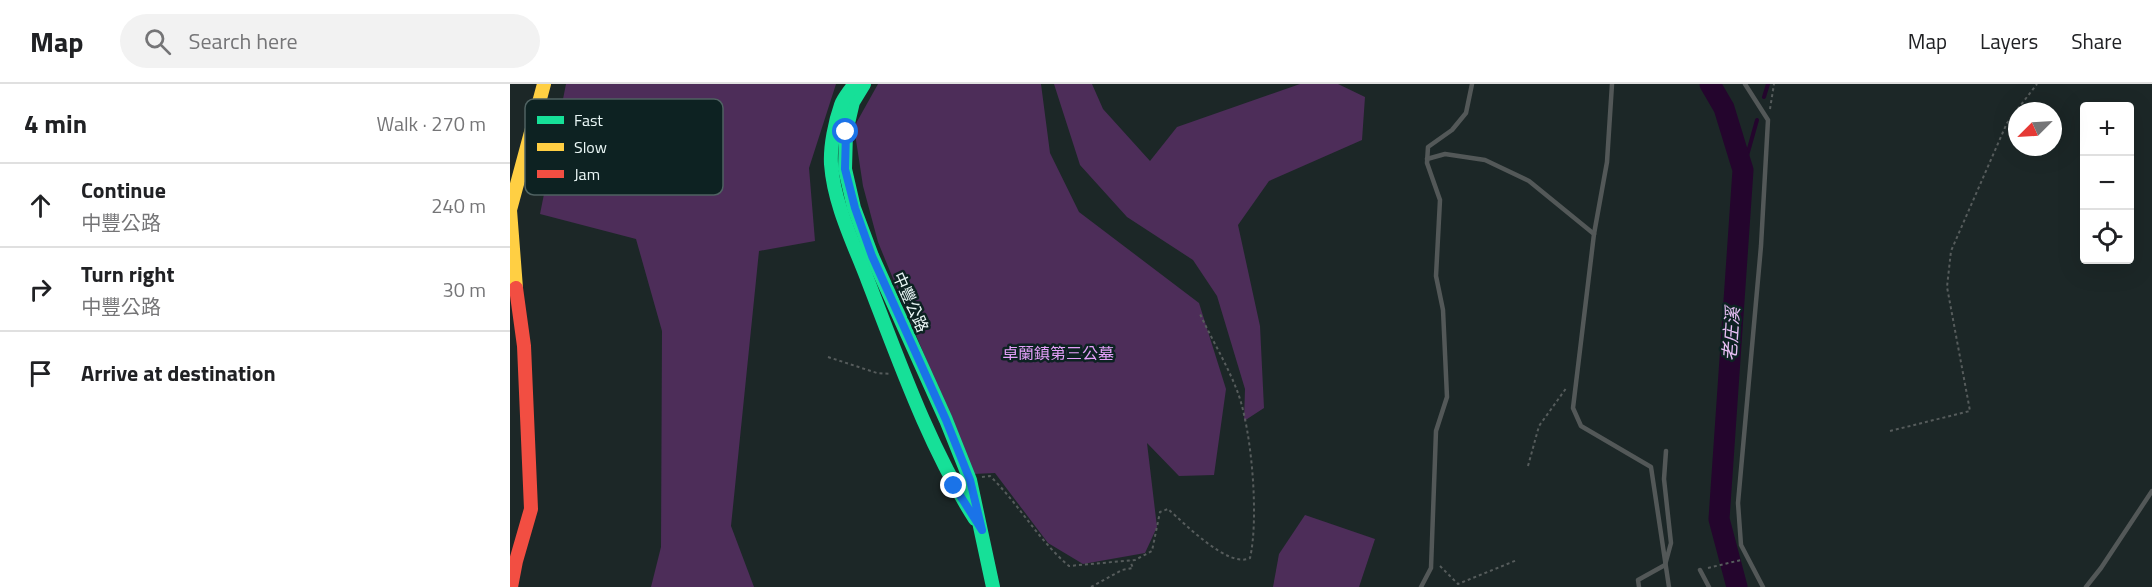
<!DOCTYPE html>
<html lang="en">
<head>
<meta charset="utf-8">
<style>
  body { margin:0; font-family:"Titillium Web","Noto Sans TC",sans-serif; background:#f2f2f2; color:#202124 }
  .controls { position:absolute; right:18px; top:18px; display:grid; overflow:hidden; border-radius:6px; box-shadow:0 6px 24px #0002 }
  .controls button { width:54px; height:54px; display:grid; place-items:center; padding:0; border:0; border-bottom:2px solid #e0e0e0; background:#fff; color:#202124; font:30px sans-serif }
  .compass { position:absolute; left:1498px; top:18px; width:54px; height:54px; border-radius:50%; background:#fff; box-shadow:0 6px 24px #0002; rotate:246deg }
  .stop { position:absolute; width:18px; height:18px; margin:-14px; border:4px solid #1a73e8; border-radius:50%; background:#fff }
  .stop.end { background:#1a73e8; border-color:#fff; box-shadow:0 2px 6px #0008 }
  .list { margin:0; padding:0; list-style:none }
  h2 { display:flex; justify-content:space-between; align-items:center; height:78px; margin:0; padding:0 24px; font-size:26px }
  h2 small { font-size:20px; font-weight:400; color:#757577 }
  .list li { display:grid; grid-template-columns:39px 1fr auto; gap:18px; align-items:center; box-sizing:border-box; height:84px; padding:0 24px; border-top:2px solid #e0e0e0 }
  .list b { display:block; font-size:22px; white-space:nowrap }
  .list p { margin:0; font-size:20px; white-space:nowrap; color:#757577 }
  .list em { font-size:20px; font-style:normal; color:#757577 }
  .icon { flex:none; width:33px; height:33px; fill:none; stroke:currentColor; stroke-width:2; stroke-linecap:round; stroke-linejoin:round }
  .map { position:relative; flex:none; width:1642px; height:503px; overflow:hidden }
  header { display:flex; align-items:center; gap:36px; box-sizing:border-box; height:84px; padding:0 30px; background:#fff; border-bottom:2px solid #e0e0e0 }
  header strong { font-size:28px }
  nav { display:flex; gap:33px; margin-inline-start:auto; font-size:21px }
  .search { width:420px; height:54px; background:#f2f2f2; display:flex; align-items:center; gap:15px; box-sizing:border-box; padding:0 21px; border-radius:33px; color:#757577; font-size:22px }
  main { display:flex }
  aside { flex:1; background:#fff }
  .map>svg:first-child { display:block }
  .green { fill:#4d2d59 }
  .lines { fill:none; stroke-linecap:round; stroke-linejoin:round }
  .stream { stroke:#24052d; stroke-width:4 }
  .river { stroke:#24052d; stroke-width:21 }
  .path { stroke:#565c5c; stroke-width:2; stroke-dasharray:3 3; stroke-linecap:butt }
  .lane { stroke:#535858; stroke-width:4.5 }
  .fast { stroke:#16e098; stroke-width:14 }
  .slow { stroke:#ffcf43; stroke-width:14 }
  .jam { stroke:#f24e42; stroke-width:14 }
  .route { stroke:#1a73e8; stroke-width:8 }
  .labels { text-anchor:middle; dominant-baseline:central; stroke-width:5; stroke-linejoin:round; paint-order:stroke }
  .street-label { font-size:16px; fill:#eaf7f6; stroke:#0d2222 }
  .park-label { font-size:16px; fill:#e4a0f9; stroke:#0d2222 }
  .water-label { font-size:18px; font-style:italic; fill:#e9c0f6; stroke:#0d2222 }
  .key { fill:#0d2222; stroke:#4f6262; stroke-width:1.5 }
  .key-label { font-size:16px; fill:#eaf7f6 }
</style>
</head>
<body>
<header>
<strong>Map</strong>
<div class="search"><svg class="icon" aria-label="search" viewBox="0 0 24 24"><circle cx="10" cy="10" r="6"/><path d="M15 15l6 6"/></svg>Search here</div>
<nav><a>Map</a><a>Layers</a><a>Share</a></nav>
</header>
<main>
<aside>
<h2>4 min<small>Walk · 270 m</small></h2>
<ul class="list">
<li><svg class="icon" aria-label="ahead" viewBox="0 0 24 24"><path d="M12 20V5M6 11l6-6 6 6"/></svg><div><b>Continue</b><p>中豐公路</p></div><em>240 m</em></li>
<li><svg class="icon" aria-label="right" viewBox="0 0 24 24"><path d="M7 20v-9h11M14 6l5 5-5 5"/></svg><div><b>Turn right</b><p>中豐公路</p></div><em>30 m</em></li>
<li><svg class="icon" aria-label="arrive" viewBox="0 0 24 24"><path d="M6 21V4h12l-3 4 3 4H6"/></svg><div><b>Arrive at destination</b></div></li>
</ul>
</aside>
<div class="map">
<svg width="1642" height="503" viewBox="0 0 1642 503">
  <rect width="100%" height="100%" fill="#1c2727"/>
  <g class="green">
    <polygon points="56,0 326,0 299,84 305,157 249,167 221,442 244,503 141,503 151,463 152,247 126,155 30,130"/>
    <polygon points="368,0 531,0 540,69 569,128 689,219 716,305 704,391 669,392 637,359 647,443 635,469 573,480 538,459 485,389 463,390 368,158 353,102 344,43"/>
    <polygon points="544,0 582,0 593,25 640,77 667,43 790,0 828,0 855,13 852,56 759,97 728,141 750,242 754,324 734,337 735,305 707,212 683,176 617,133 570,81"/>
    <polygon points="795,431 865,455 849,503 763,503 769,470"/>
  </g>
  <g class="lines">
    <g class="stream">
      <polyline points="1254,13 1258,0"/>
      <polyline points="1233,86 1247,36"/>
    </g>
    <polyline class="river" points="1200,0 1214,24 1233,86 1209,435 1227,503"/>
    <g class="path">
      <polyline points="1260,25 1264,0"/>
      <polyline points="318,273 367,289 381,290"/>
      <polyline points="1380,347 1460,327 1437,203 1441,167 1497,39 1527,0"/>
      <polyline points="1018,382 1029,342 1057,303"/>
      <path d="M472,393L480,392C509,420 528,456 559,482L625,476L642,467L650,428L658,425C674,439 719,485 740,474C749,435 742,348 728,309C718,282 702,256 690,230"/>
      <polyline points="930,482 948,500 1007,476"/>
      <polyline points="1198,484 1231,476"/>
      <polyline points="581,503 612,486 623,484 620,477"/>
    </g>
    <g class="lane">
      <polyline points="1102,0 1097,78 1084,150 1063,324 1071,342 1141,383 1159,503"/>
      <polyline points="1235,0 1258,36 1251,162 1228,419 1231,461 1253,503"/>
      <polyline points="917,75 935,70 975,76 1019,97 1084,150"/>
      <polyline points="1190,486 1199,503"/>
      <polyline points="911,503 921,484 926,347 937,313 933,226 926,192 930,116 917,79 918,63 942,46 956,29 962,0"/>
      <polyline points="1129,503 1128,496 1155,481 1161,459 1154,395 1156,367"/>
      <polyline points="1576,503 1591,484 1642,407"/>
    </g>
    <g class="fast">
      <polyline points="354,0 343,18 336,48 335,85 344,124 362,172 436,336 460,396 483,503"/>
      <path d="M343,2C339,8 333,15 331,21C325,38 320,62 321,80C324,121 344,160 358,197C389,277 419,363 465,435"/>
    </g>
    <polyline class="slow" points="6,204 0,126 34,0"/>
    <polyline class="jam" points="1,503 6,477 21,425 14,262 6,204"/>
  </g>
  <g class="lines">
    <polyline class="route" points="336,48 335,85 345,124 362,172 436,336 460,396 472,446 444,402"/>
  </g>
  <g class="labels">
    <g class="street-label">
      <text transform="translate(401 218) rotate(66)">中豐公路</text>
    </g>
    <g class="park-label">
      <text x="548" y="269">卓蘭鎮第三公墓</text>
    </g>
    <g class="water-label">
      <text transform="translate(1221 250) rotate(-86)">老庄溪</text>
    </g>
  </g>
  <rect x="15" y="15" width="198" height="96" rx="9" class="key"/>
  <rect x="27" y="32" width="27" height="8" fill="#16e098"/>
  <rect x="27" y="59" width="27" height="8" fill="#ffcf43"/>
  <rect x="27" y="86" width="27" height="8" fill="#f24e42"/>
  <g class="key-label">
    <text x="64" y="42">Fast</text>
    <text x="64" y="69">Slow</text>
    <text x="64" y="96">Jam</text>
  </g>
</svg>
<div class="controls">
<button>+</button>
<button>−</button>
<button><svg class="icon" aria-label="locate" viewBox="0 0 24 24"><circle cx="12" cy="12" r="6"/><path d="M12 2v4M12 18v4M2 12h4M18 12h4"/></svg></button>
</div>
<svg class="compass" viewBox="-18 -18 36 36"><path d="M0-13l5 13h-10z" fill="#e53935"/><path d="M0 13l5-13h-10z" fill="#757577"/></svg>
<div class="stop" style="left:336px;top:48px"></div>
<div class="stop end" style="left:444px;top:402px"></div>
</div>
</main>
</body>
</html>
